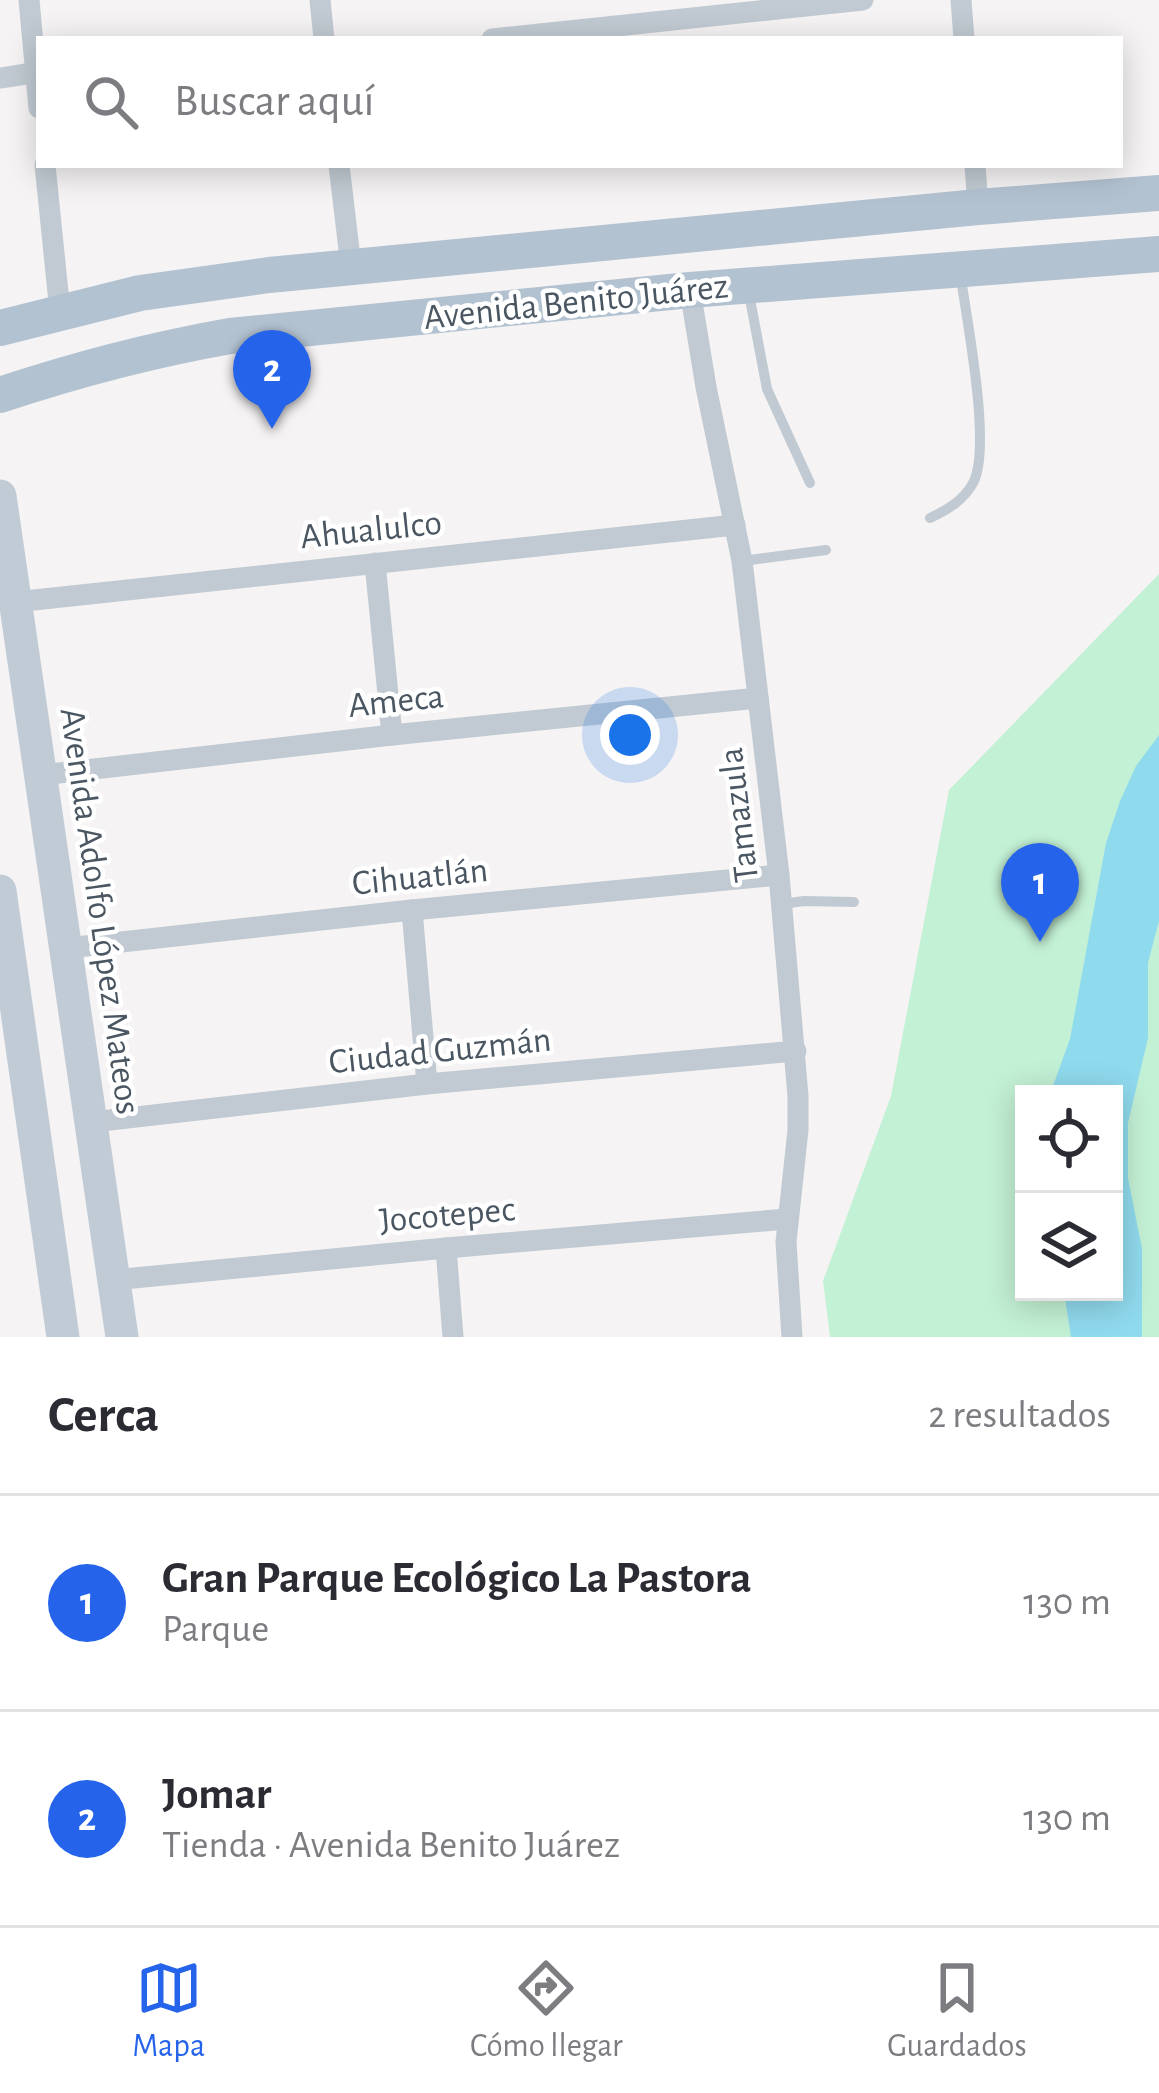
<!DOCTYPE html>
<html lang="es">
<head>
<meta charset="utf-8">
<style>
  body { margin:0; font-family:"Alegreya Sans",sans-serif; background:#f7f7f7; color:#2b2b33 }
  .controls { position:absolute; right:36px; bottom:36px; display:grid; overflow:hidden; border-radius:0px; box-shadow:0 6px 30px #0003 }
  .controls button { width:108px; height:108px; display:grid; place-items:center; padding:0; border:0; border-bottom:3px solid #e1e1e2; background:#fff; color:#2b2b33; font:60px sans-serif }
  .you { position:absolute; left:630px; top:735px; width:42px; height:42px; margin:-30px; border:9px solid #fff; border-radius:50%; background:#1a73e8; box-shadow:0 0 0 18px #1a73e833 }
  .badge { display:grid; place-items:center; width:78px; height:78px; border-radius:50%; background:#2563eb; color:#fff; font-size:39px; font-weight:700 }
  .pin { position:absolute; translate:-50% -99px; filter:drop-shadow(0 3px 6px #0008) }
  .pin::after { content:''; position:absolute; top:63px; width:42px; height:36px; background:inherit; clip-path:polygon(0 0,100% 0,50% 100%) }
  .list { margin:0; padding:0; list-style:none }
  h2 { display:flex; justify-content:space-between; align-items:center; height:156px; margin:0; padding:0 48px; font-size:51px }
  h2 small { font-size:39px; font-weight:400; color:#7c7c81 }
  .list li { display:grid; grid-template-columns:78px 1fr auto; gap:36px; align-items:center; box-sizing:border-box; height:216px; padding:0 48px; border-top:3px solid #e1e1e2 }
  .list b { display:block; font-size:45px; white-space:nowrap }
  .list p { margin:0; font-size:39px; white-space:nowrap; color:#7c7c81 }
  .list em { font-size:39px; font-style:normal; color:#7c7c81 }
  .icon { flex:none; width:66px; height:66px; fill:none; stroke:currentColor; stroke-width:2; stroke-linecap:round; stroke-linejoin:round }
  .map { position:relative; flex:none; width:1159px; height:1337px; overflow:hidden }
  .search { position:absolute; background:#fff; box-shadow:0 6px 30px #0003; left:36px; right:36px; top:36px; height:132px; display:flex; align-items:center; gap:30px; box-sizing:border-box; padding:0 42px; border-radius:0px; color:#7c7c81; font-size:45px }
  .sheet { height:588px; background:#fff }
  nav { display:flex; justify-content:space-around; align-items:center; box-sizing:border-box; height:168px; border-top:3px solid #e1e1e2; background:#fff; font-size:33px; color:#7c7c81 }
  nav a { display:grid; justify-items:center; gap:6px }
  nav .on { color:#2563eb }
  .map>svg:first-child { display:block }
  .green { fill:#c3f1d5; fill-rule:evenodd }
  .water { fill:#90daee }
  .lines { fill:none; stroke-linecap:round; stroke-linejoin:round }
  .service { stroke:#c1cad2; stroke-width:10 }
  .minor { stroke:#c1cad2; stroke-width:21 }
  .secondary { stroke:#c1cbd6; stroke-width:33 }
  .primary { stroke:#b3c2d1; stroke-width:36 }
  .labels { text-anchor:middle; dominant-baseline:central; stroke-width:9; stroke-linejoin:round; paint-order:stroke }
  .street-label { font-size:36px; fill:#4a5661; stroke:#fff }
</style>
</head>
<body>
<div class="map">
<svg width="1159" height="1337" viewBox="0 0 1159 1337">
  <rect width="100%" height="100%" fill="#f5f3f3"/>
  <path class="green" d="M1159,574V1337H830L823,1281L891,1096L949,790ZM1024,1094H1114V1292H1024Z"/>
  <polygon class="water" points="1159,735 1159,921 1148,963 1148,1038 1128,1123 1128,1178 1142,1249 1142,1337 1071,1337 1064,1292 1114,1292 1114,1094 1050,1094 1070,1039 1106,843 1120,801 1136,766"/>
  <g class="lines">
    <g class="service">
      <polyline points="749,294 767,389 810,483"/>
      <path d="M930,518C947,510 964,500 973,483C992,448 967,322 961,278"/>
      <polyline points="742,561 826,550"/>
      <polyline points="782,904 804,901 854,902"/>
    </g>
    <g class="minor">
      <polyline points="29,0 39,108"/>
      <polyline points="320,0 324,39"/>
      <polyline points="961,0 964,39"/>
      <polyline points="492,39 863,0"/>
      <polyline points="0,78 39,72"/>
      <polyline points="45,165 60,312"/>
      <polyline points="339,165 351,266"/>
      <polyline points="975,165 978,207"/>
      <polyline points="690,290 706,387 742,561 779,875 798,1096 798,1130 786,1242 792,1337"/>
      <polyline points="375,563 392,735"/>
      <polyline points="15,602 735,525"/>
      <polyline points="41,775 392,735 758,698"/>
      <polyline points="412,910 427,1084"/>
      <polyline points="67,948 412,910 779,875"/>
      <polyline points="92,1122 427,1084 796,1051"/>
      <polyline points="446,1248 453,1337"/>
      <polyline points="113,1280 446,1248 787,1219"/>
    </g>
    <g class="secondary">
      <polyline points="0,496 122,1337"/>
      <polyline points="0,891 63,1337"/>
    </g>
    <g class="primary">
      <polyline points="0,328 140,293 269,275 978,207 1159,193"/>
      <path d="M0,395C75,370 151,350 230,336L690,290L1159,254"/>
    </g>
  </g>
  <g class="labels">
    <g class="street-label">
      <text transform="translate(576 302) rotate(-6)">Avenida Benito Juárez</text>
      <text transform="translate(371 530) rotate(-6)">Ahualulco</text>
      <text transform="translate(396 701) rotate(-6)">Ameca</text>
      <text transform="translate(739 815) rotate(-97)">Tamazula</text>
      <text transform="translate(420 877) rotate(-6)">Cihuatlán</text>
      <text transform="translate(100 911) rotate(82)">Avenida Adolfo López Mateos</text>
      <text transform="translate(440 1051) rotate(-6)">Ciudad Guzmán</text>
      <text transform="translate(447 1215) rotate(-5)">Jocotepec</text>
    </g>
  </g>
</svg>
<div class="controls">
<button><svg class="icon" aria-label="locate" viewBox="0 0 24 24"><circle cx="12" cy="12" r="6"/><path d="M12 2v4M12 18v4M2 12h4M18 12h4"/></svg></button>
<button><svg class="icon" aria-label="layers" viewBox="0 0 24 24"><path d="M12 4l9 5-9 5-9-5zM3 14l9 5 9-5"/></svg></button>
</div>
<div class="you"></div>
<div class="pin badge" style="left:1040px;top:942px">1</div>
<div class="pin badge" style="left:272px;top:429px">2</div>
<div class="search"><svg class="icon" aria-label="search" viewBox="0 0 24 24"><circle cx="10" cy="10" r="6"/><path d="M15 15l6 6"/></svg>Buscar aquí</div>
</div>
<section class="sheet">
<h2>Cerca<small>2 resultados</small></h2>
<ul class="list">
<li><span class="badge">1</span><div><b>Gran Parque Ecológico La Pastora</b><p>Parque</p></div><em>130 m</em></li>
<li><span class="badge">2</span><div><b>Jomar</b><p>Tienda · Avenida Benito Juárez</p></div><em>130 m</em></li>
</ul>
</section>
<nav>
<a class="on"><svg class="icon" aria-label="map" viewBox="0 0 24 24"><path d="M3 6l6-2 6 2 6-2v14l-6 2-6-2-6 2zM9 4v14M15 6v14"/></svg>Mapa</a>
<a><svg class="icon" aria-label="directions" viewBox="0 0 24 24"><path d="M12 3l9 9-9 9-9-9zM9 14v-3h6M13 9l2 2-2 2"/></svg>Cómo llegar</a>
<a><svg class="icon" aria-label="saved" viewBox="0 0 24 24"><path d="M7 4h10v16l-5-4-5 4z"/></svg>Guardados</a>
</nav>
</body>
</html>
